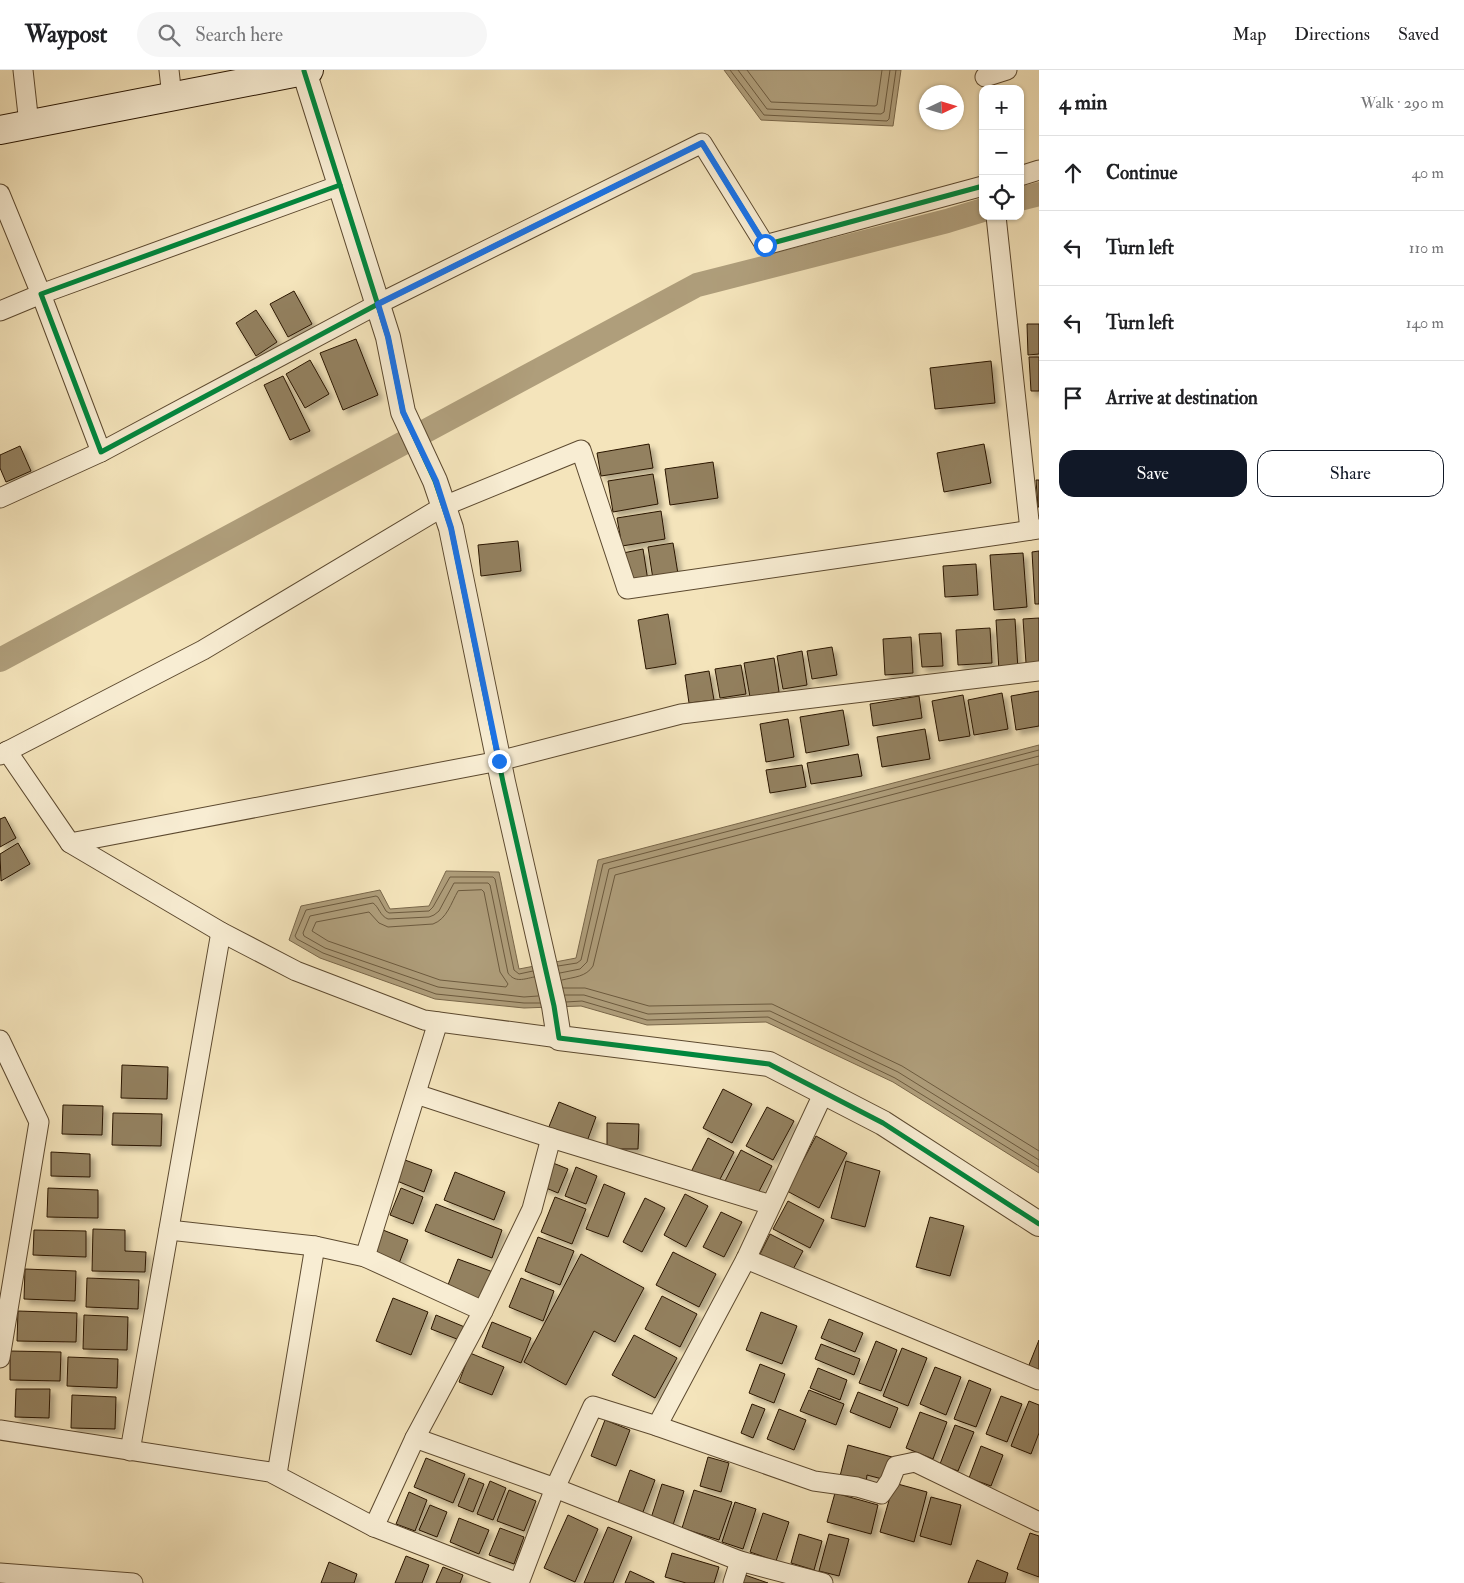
<!DOCTYPE html>
<html lang="en">
<head>
<meta charset="utf-8">
<style>
  body { margin:0; font-family:"IM FELL Double Pica",serif; background:#f6f6f6; color:#202124 }
  .controls { position:absolute; right:15px; top:15px; display:grid; overflow:hidden; border-radius:10px; box-shadow:0 1px 4px #0004 }
  .controls button { width:45px; height:45px; display:grid; place-items:center; padding:0; border:0; border-bottom:1px solid #e0e0e0; background:#fff; color:#202124; font:25px sans-serif }
  .compass { position:absolute; left:919px; top:15px; width:45px; height:45px; border-radius:50%; background:#fff; box-shadow:0 1px 4px #0004; rotate:86deg }
  .stop { position:absolute; width:15px; height:15px; margin:-11px; border:4px solid #1a73e8; border-radius:50%; background:#fff }
  .stop.end { background:#1a73e8; border-color:#fff; box-shadow:0 1px 5px #0008 }
  .list { margin:0; padding:0; list-style:none }
  h2 { display:flex; justify-content:space-between; align-items:center; height:65px; margin:0; padding:0 20px; font-size:21px }
  h2 small { font-size:16px; font-weight:400; color:#757577 }
  .list li { display:grid; grid-template-columns:32px 1fr auto; gap:15px; align-items:center; box-sizing:border-box; height:75px; padding:0 20px; border-top:1px solid #e0e0e0 }
  .list b { display:block; font-size:19px; white-space:nowrap }
  .list em { font-size:16px; font-style:normal; color:#757577 }
  .actions { display:flex; gap:10px; padding:15px 20px }
  .actions a { flex:1; padding:11px 0; border:1px solid #111827; border-radius:15px; text-align:center; font-size:18px; color:#111827 }
  .actions .main { background:#111827; color:#fff }
  .icon { flex:none; width:28px; height:28px; fill:none; stroke:currentColor; stroke-width:2; stroke-linecap:round; stroke-linejoin:round }
  .map { position:relative; flex:none; width:1039px; height:1513px; overflow:hidden }
  header { display:flex; align-items:center; gap:30px; box-sizing:border-box; height:70px; padding:0 25px; background:#fff; border-bottom:1px solid #e0e0e0 }
  header strong { font-size:24px }
  nav { display:flex; gap:28px; margin-inline-start:auto; font-size:18px }
  .search { width:350px; height:45px; background:#f6f6f6; display:flex; align-items:center; gap:12px; box-sizing:border-box; padding:0 18px; border-radius:28px; color:#757577; font-size:19px }
  main { display:flex }
  aside { flex:1; background:#fff }
  .map>svg:first-child { display:block }
  .water { fill:#af9e7b; stroke:#79674a }
  .lines { fill:none; stroke-linecap:round; stroke-linejoin:round }
  .shore { stroke:#6c5a3e; stroke-width:1 }
  .canal { stroke:#af9e7b; stroke-width:24 }
  .building { fill:#938161; stroke:#291500; filter:url(#shadow) }
  .minor-casing { stroke:#5c492f; stroke-width:21 }
  .tertiary-casing { stroke:#5c492f; stroke-width:26 }
  .secondary-casing { stroke:#291500; stroke-width:30 }
  .minor { stroke:#f8edd3; stroke-width:19 }
  .tertiary { stroke:#f8edd3; stroke-width:24 }
  .secondary { stroke:#f8edd3; stroke-width:28 }
  .cycleway-casing { stroke:#f8edd3; stroke-width:8 }
  .cycleway { stroke:#00873e; stroke-width:5 }
  .route { stroke:#1a73e8; stroke-width:6 }
</style>
</head>
<body>
<header>
<strong>Waypost</strong>
<div class="search"><svg class="icon" aria-label="search" viewBox="0 0 24 24"><circle cx="10" cy="10" r="6"/><path d="M15 15l6 6"/></svg>Search here</div>
<nav><a>Map</a><a>Directions</a><a>Saved</a></nav>
</header>
<main>
<div class="map">
<svg width="1039" height="1513" viewBox="0 0 1039 1513">
  <defs>
    <filter id="shadow"><feDropShadow dx="4.5" dy="4.5" stdDeviation="2.5" flood-color="#0004"/></filter>
  </defs>
  <rect width="100%" height="100%" fill="#f4e4bb"/>
  <filter id="stains"><feTurbulence type="fractalNoise" baseFrequency=".004" numOctaves="4"/><feColorMatrix values="0 0 0 0 .2 0 0 0 0 .09 0 0 0 0 .02 0 0 0 .5 -.17"/></filter>
  <radialGradient id="worn" r=".72"><stop offset=".6" stop-color="#630" stop-opacity="0"/><stop offset="1" stop-color="#630" stop-opacity=".3"/></radialGradient>
  <g class="water">
    <polygon points="724,0 901,0 893,56 761,50"/>
    <polygon points="1039,675 1039,1103 893,1012 766,952 647,955 581,936 524,938 435,929 320,888 289,870 301,836 380,820 390,839 429,836 446,801 499,802 519,899 576,888 598,790"/>
  </g>
  <g class="lines">
    <g class="shore">
      <polyline points="730,0 764,45 887,51 889,49 896,0"/>
      <polyline points="738,0 767,39 881,44 884,42 890,0"/>
      <polyline points="747,0 771,32 875,36 877,35 882,0"/>
      <path d="M482,820L484,822L500,902L508,914L506,917L440,910L328,871L312,861L316,852L369,842L379,853L388,857L433,854C447,849 451,833 458,821Z"/>
      <polyline points="558,896 577,893 581,890 603,794 1039,680"/>
      <polyline points="533,901 519,904 514,900 495,809 493,807 450,807 433,837 429,841 389,843 386,841 378,827 376,826 306,840 295,866 297,869 323,883 436,924 524,933 540,933"/>
      <polyline points="560,903 580,899 587,892 609,799 1039,686"/>
      <path d="M534,907C524,909 515,913 508,903L490,815L488,813H454L439,841L434,845L429,847L388,849C380,846 379,837 373,833L310,846L303,863L304,866L325,878L438,917L524,927L538,926"/>
      <path d="M562,910C574,907 586,907 593,896L615,805L1039,694"/>
      <polyline points="563,918 585,918 649,936 772,934 902,996 1039,1081"/>
      <polyline points="565,925 584,925 648,944 770,941 898,1002 1039,1090"/>
      <polyline points="566,932 582,931 647,950 768,947 895,1008 1039,1097"/>
    </g>
    <g class="canal">
      <polyline points="1020,129 1039,124"/>
      <polyline points="0,590 697,215 947,151 983,140"/>
    </g>
  </g>
  <g class="building">
    <polygon points="294,221 312,254 288,267 270,234"/>
    <polygon points="256,240 277,272 256,286 236,253"/>
    <polygon points="1027,254 1039,254 1039,284 1028,285"/>
    <polygon points="356,269 378,325 343,340 320,283"/>
    <polygon points="1029,287 1039,287 1039,321 1031,321"/>
    <polygon points="310,290 329,324 305,338 286,304"/>
    <polygon points="991,291 995,333 935,339 930,298"/>
    <polygon points="283,306 310,361 290,370 264,315"/>
    <polygon points="649,374 653,398 601,406 597,383"/>
    <polygon points="984,374 991,413 944,422 937,383"/>
    <polygon points="20,376 31,401 6,412 0,398 0,385"/>
    <polygon points="713,392 718,428 670,435 665,399"/>
    <polygon points="653,404 658,434 613,442 608,411"/>
    <polygon points="1036,410 1039,410 1039,437 1038,437"/>
    <polygon points="661,441 665,469 622,476 617,448"/>
    <polygon points="518,471 521,501 481,506 478,475"/>
    <polygon points="673,473 678,504 653,509 648,477"/>
    <polygon points="643,479 648,511 628,514 623,483"/>
    <polygon points="1039,481 1039,534 1035,534 1032,482"/>
    <polygon points="1023,483 1027,537 994,540 990,485"/>
    <polygon points="976,494 978,525 945,527 943,496"/>
    <polygon points="668,544 676,594 646,599 638,550"/>
    <polygon points="1039,548 1039,592 1026,593 1023,549"/>
    <polygon points="1015,549 1018,600 999,601 996,550"/>
    <polygon points="990,558 992,593 958,595 956,560"/>
    <polygon points="941,563 943,596 922,597 919,564"/>
    <polygon points="911,567 913,603 885,605 883,569"/>
    <polygon points="832,577 837,605 812,609 807,581"/>
    <polygon points="802,581 807,615 783,619 777,586"/>
    <polygon points="774,588 779,622 750,627 744,593"/>
    <polygon points="741,595 746,624 720,628 715,599"/>
    <polygon points="709,601 714,630 689,633 685,605"/>
    <polygon points="1039,621 1039,656 1016,660 1011,626"/>
    <polygon points="1002,623 1008,659 974,665 968,630"/>
    <polygon points="963,625 970,666 939,671 932,631"/>
    <polygon points="919,626 922,648 873,656 870,634"/>
    <polygon points="843,640 849,675 806,683 800,647"/>
    <polygon points="788,649 794,687 766,692 760,654"/>
    <polygon points="925,659 930,689 882,697 877,667"/>
    <polygon points="858,684 862,706 811,714 807,693"/>
    <polygon points="802,695 806,717 770,723 766,700"/>
    <polygon points="5,747 16,768 0,777 0,749"/>
    <polygon points="18,773 30,794 1,811 0,784"/>
    <polygon points="122,995 168,997 167,1029 121,1028"/>
    <polygon points="723,1019 752,1034 732,1073 703,1058"/>
    <polygon points="559,1032 596,1047 586,1074 548,1059"/>
    <polygon points="63,1035 103,1036 102,1065 62,1064"/>
    <polygon points="767,1037 794,1051 773,1090 746,1076"/>
    <polygon points="113,1043 162,1044 161,1076 112,1075"/>
    <polygon points="607,1053 639,1054 638,1079 607,1079"/>
    <polygon points="816,1066 847,1083 819,1138 787,1121"/>
    <polygon points="708,1068 734,1082 717,1115 691,1102"/>
    <polygon points="741,1080 772,1096 755,1129 724,1113"/>
    <polygon points="51,1082 90,1084 90,1107 51,1106"/>
    <polygon points="405,1090 432,1100 424,1122 397,1111"/>
    <polygon points="548,1091 568,1099 558,1123 539,1115"/>
    <polygon points="846,1091 880,1101 865,1157 831,1148"/>
    <polygon points="576,1097 597,1106 586,1134 565,1126"/>
    <polygon points="455,1102 505,1122 494,1150 444,1130"/>
    <polygon points="604,1114 625,1123 608,1167 586,1159"/>
    <polygon points="48,1118 98,1120 98,1148 47,1147"/>
    <polygon points="401,1118 423,1127 413,1154 390,1145"/>
    <polygon points="685,1124 708,1136 686,1177 664,1165"/>
    <polygon points="555,1127 586,1139 572,1174 541,1162"/>
    <polygon points="645,1128 665,1138 642,1182 623,1172"/>
    <polygon points="788,1131 824,1150 810,1178 773,1159"/>
    <polygon points="436,1134 502,1160 492,1188 425,1161"/>
    <polygon points="721,1142 742,1152 724,1187 703,1177"/>
    <polygon points="930,1147 964,1156 950,1206 916,1197"/>
    <polygon points="93,1159 125,1160 125,1181 146,1182 145,1202 92,1201"/>
    <polygon points="34,1160 86,1161 86,1187 33,1185"/>
    <polygon points="383,1160 408,1170 398,1196 373,1186"/>
    <polygon points="770,1164 803,1181 791,1203 759,1186"/>
    <polygon points="538,1167 574,1181 560,1215 525,1201"/>
    <polygon points="673,1182 716,1204 699,1237 656,1215"/>
    <polygon points="581,1184 644,1218 615,1272 594,1261 566,1315 524,1292"/>
    <polygon points="458,1189 493,1202 481,1233 446,1220"/>
    <polygon points="25,1199 76,1201 75,1231 24,1229"/>
    <polygon points="87,1208 139,1210 138,1239 86,1237"/>
    <polygon points="521,1208 554,1221 543,1251 509,1237"/>
    <polygon points="662,1226 697,1244 680,1277 645,1259"/>
    <polygon points="393,1228 428,1242 411,1285 376,1271"/>
    <polygon points="18,1241 77,1243 76,1272 17,1271"/>
    <polygon points="761,1242 797,1256 782,1294 746,1280"/>
    <polygon points="84,1245 128,1247 127,1280 83,1279"/>
    <polygon points="436,1245 467,1258 462,1271 431,1259"/>
    <polygon points="829,1249 863,1263 855,1282 821,1268"/>
    <polygon points="492,1252 531,1268 521,1293 482,1277"/>
    <polygon points="634,1265 677,1288 655,1328 612,1305"/>
    <polygon points="1039,1270 1039,1304 1027,1300"/>
    <polygon points="876,1271 897,1280 881,1321 859,1313"/>
    <polygon points="821,1274 860,1289 854,1305 815,1289"/>
    <polygon points="902,1278 927,1288 908,1336 883,1326"/>
    <polygon points="10,1281 61,1282 60,1311 10,1310"/>
    <polygon points="470,1283 504,1297 492,1325 459,1312"/>
    <polygon points="68,1287 118,1289 117,1318 67,1316"/>
    <polygon points="760,1294 785,1304 774,1333 749,1323"/>
    <polygon points="935,1297 961,1307 946,1345 920,1334"/>
    <polygon points="818,1298 847,1310 840,1330 810,1318"/>
    <polygon points="969,1310 991,1319 976,1357 954,1349"/>
    <polygon points="16,1319 50,1319 49,1348 15,1347"/>
    <polygon points="809,1320 844,1334 836,1355 800,1341"/>
    <polygon points="858,1322 898,1338 890,1358 850,1342"/>
    <polygon points="72,1325 116,1327 115,1359 71,1358"/>
    <polygon points="1001,1326 1022,1334 1007,1372 986,1364"/>
    <polygon points="1029,1331 1039,1335 1039,1363 1031,1384 1011,1376"/>
    <polygon points="752,1334 765,1339 753,1368 741,1363"/>
    <polygon points="779,1339 806,1350 794,1380 767,1369"/>
    <polygon points="920,1342 947,1352 933,1389 906,1378"/>
    <polygon points="605,1350 630,1360 616,1396 591,1386"/>
    <polygon points="955,1355 974,1362 958,1401 940,1394"/>
    <polygon points="848,1375 892,1387 886,1410 867,1405 866,1413 840,1406"/>
    <polygon points="981,1376 1003,1385 991,1416 969,1408"/>
    <polygon points="708,1387 729,1393 721,1422 700,1416"/>
    <polygon points="426,1388 465,1404 453,1433 414,1417"/>
    <polygon points="630,1400 655,1410 643,1442 618,1433"/>
    <polygon points="469,1408 484,1414 473,1442 458,1436"/>
    <polygon points="490,1411 506,1418 493,1450 477,1444"/>
    <polygon points="894,1413 927,1422 914,1472 880,1462"/>
    <polygon points="662,1414 684,1421 673,1455 651,1448"/>
    <polygon points="509,1420 536,1431 524,1461 497,1451"/>
    <polygon points="694,1420 732,1432 719,1470 682,1458"/>
    <polygon points="409,1422 427,1430 415,1461 396,1454"/>
    <polygon points="835,1423 878,1435 871,1464 827,1452"/>
    <polygon points="931,1427 961,1435 951,1475 920,1466"/>
    <polygon points="735,1432 756,1439 743,1479 722,1472"/>
    <polygon points="430,1435 447,1442 437,1467 419,1460"/>
    <polygon points="763,1443 789,1452 776,1491 750,1482"/>
    <polygon points="568,1445 598,1459 575,1512 544,1498"/>
    <polygon points="459,1448 489,1460 479,1484 450,1472"/>
    <polygon points="608,1457 632,1467 613,1513 584,1513"/>
    <polygon points="500,1458 524,1467 514,1494 489,1485"/>
    <polygon points="1030,1463 1039,1466 1039,1507 1017,1499"/>
    <polygon points="799,1464 822,1471 814,1500 791,1493"/>
    <polygon points="829,1464 849,1469 839,1506 819,1501"/>
    <polygon points="672,1483 719,1497 714,1513 686,1513 665,1507"/>
    <polygon points="406,1486 429,1495 422,1513 395,1513"/>
    <polygon points="977,1490 1008,1503 1005,1513 968,1513"/>
    <polygon points="329,1492 357,1504 354,1513 321,1513"/>
    <polygon points="443,1497 463,1505 460,1513 436,1513"/>
    <polygon points="630,1501 654,1512 654,1513 625,1513"/>
    <polygon points="745,1505 768,1513 743,1513"/>
  </g>
  <g class="lines">
    <defs>
      <g id="minor">
        <polyline points="23,0 29,54"/>
        <polyline points="169,0 172,27"/>
        <polyline points="985,7 1007,0"/>
        <polyline points="1020,106 1039,100"/>
        <polyline points="340,115 41,224 101,382 378,234 702,73 765,175 983,116"/>
        <polyline points="0,124 41,224 0,241"/>
        <polyline points="996,146 1030,460"/>
        <polyline points="0,428 101,382"/>
        <polyline points="7,681 70,773 221,862 296,901 424,950 559,968"/>
        <polyline points="0,685 203,580 444,436 581,380 627,519 1039,459"/>
        <polyline points="70,773 499,691 681,644 1039,601"/>
        <polyline points="0,970 39,1052 0,1288"/>
        <polyline points="416,1024 551,1068 771,1135"/>
        <polyline points="169,1160 315,1176"/>
        <polyline points="365,1187 483,1241 415,1368 555,1418 740,1491 823,1513"/>
        <polyline points="746,1189 1039,1310"/>
        <polyline points="483,1241 532,1139 551,1068"/>
        <polyline points="657,1356 814,1411 857,1417 881,1424 890,1411 896,1396 915,1392 1039,1452"/>
        <polyline points="0,1360 270,1402 374,1457 518,1513"/>
        <polyline points="130,1381 221,862"/>
        <polyline points="277,1404 315,1176 365,1187 438,952"/>
        <polyline points="374,1457 415,1368"/>
        <polyline points="0,1503 133,1513"/>
        <polyline points="519,1513 555,1418 593,1336 657,1356 746,1189 824,1022"/>
        <polyline points="733,1513 740,1491"/>
      </g>
      <polyline id="tertiary" points="304,1 388,267 403,342 435,411 451,458 503,712 554,936 559,968 769,994 883,1053 1039,1154"/>
      <polyline id="secondary" points="0,60 309,0"/>
    </defs>
    <use href="#minor" class="minor-casing"/>
    <use href="#tertiary" class="tertiary-casing"/>
    <use href="#secondary" class="secondary-casing"/>
    <use href="#minor" class="minor"/>
    <use href="#tertiary" class="tertiary"/>
    <use href="#secondary" class="secondary"/>
    <defs>
      <g id="cycleway">
        <polyline points="304,1 388,267 403,342 435,411 451,458 503,712 554,936 559,968 769,994 883,1053 1039,1154"/>
        <polyline points="340,115 41,224 101,382 378,234 702,73 765,175 983,116"/>
      </g>
    </defs>
    <use href="#cycleway" class="cycleway-casing"/>
    <use href="#cycleway" class="cycleway"/>
  </g>
  <g class="lines">
    <polyline class="route" points="499,691 451,458 436,411 403,342 388,267 378,234 702,73 765,175"/>
  </g>
  <rect width="100%" height="100%" filter="url(#stains)"/>
  <rect width="100%" height="100%" fill="url(#worn)"/>
</svg>
<div class="controls">
<button>+</button>
<button>−</button>
<button><svg class="icon" aria-label="locate" viewBox="0 0 24 24"><circle cx="12" cy="12" r="6"/><path d="M12 2v4M12 18v4M2 12h4M18 12h4"/></svg></button>
</div>
<svg class="compass" viewBox="-18 -18 36 36"><path d="M0-13l5 13h-10z" fill="#e53935"/><path d="M0 13l5-13h-10z" fill="#757577"/></svg>
<div class="stop" style="left:765px;top:175px"></div>
<div class="stop end" style="left:499px;top:691px"></div>
</div>
<aside>
<h2>4 min<small>Walk · 290 m</small></h2>
<ul class="list">
<li><svg class="icon" aria-label="ahead" viewBox="0 0 24 24"><path d="M12 20V5M6 11l6-6 6 6"/></svg><div><b>Continue</b></div><em>40 m</em></li>
<li><svg class="icon" aria-label="left" viewBox="0 0 24 24"><path d="M17 20v-9H6M10 6l-5 5 5 5"/></svg><div><b>Turn left</b></div><em>110 m</em></li>
<li><svg class="icon" aria-label="left" viewBox="0 0 24 24"><path d="M17 20v-9H6M10 6l-5 5 5 5"/></svg><div><b>Turn left</b></div><em>140 m</em></li>
<li><svg class="icon" aria-label="arrive" viewBox="0 0 24 24"><path d="M6 21V4h12l-3 4 3 4H6"/></svg><div><b>Arrive at destination</b></div></li>
</ul>
<div class="actions"><a class="main">Save</a><a>Share</a></div>
</aside>
</main>
</body>
</html>
